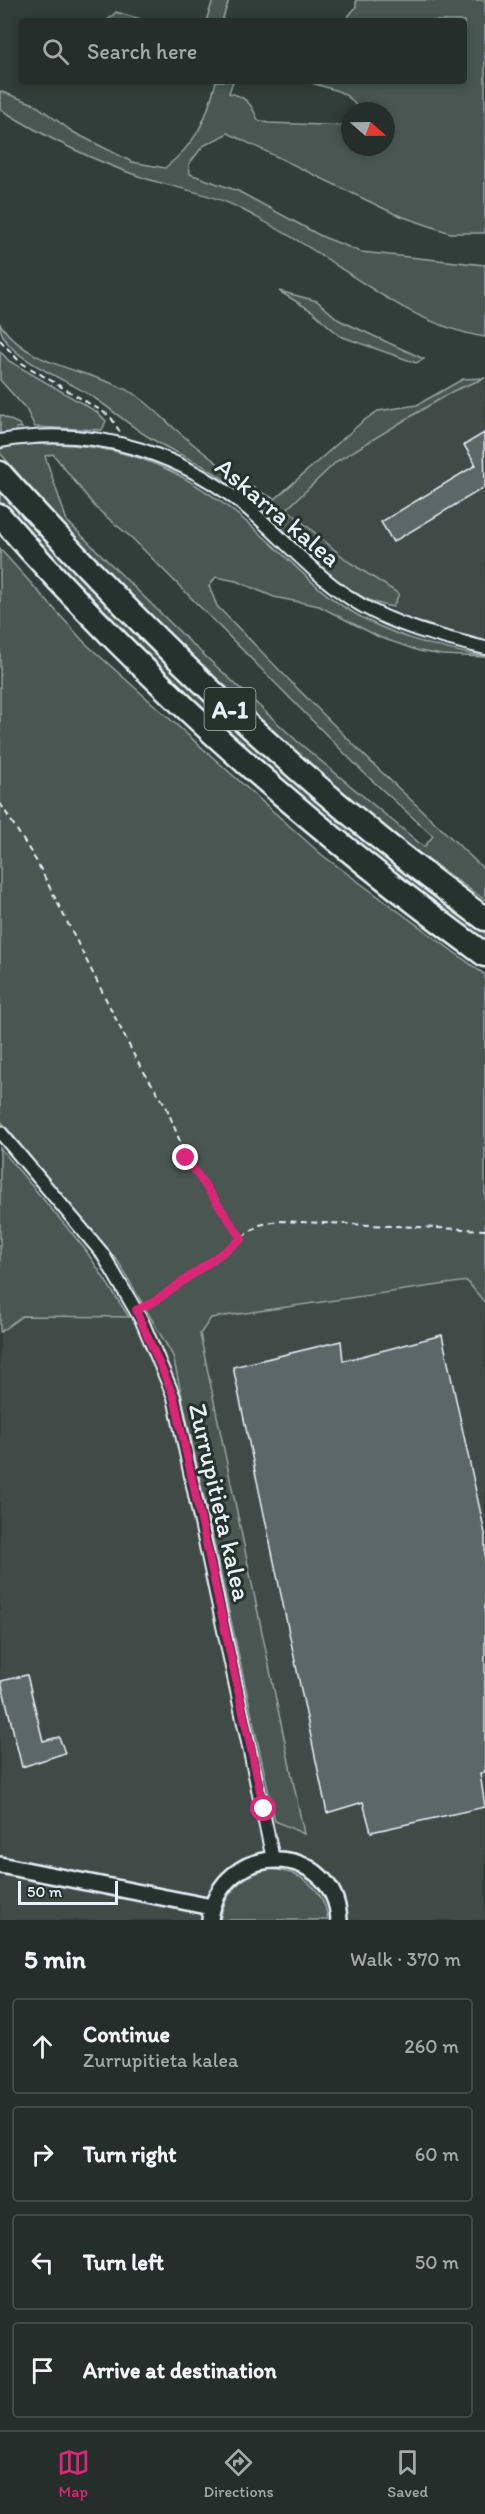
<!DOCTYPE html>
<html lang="en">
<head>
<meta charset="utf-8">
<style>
  body { margin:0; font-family:Itim,sans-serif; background:#323a37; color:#f1f3f6 }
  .compass { position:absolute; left:341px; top:102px; width:54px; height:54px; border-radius:50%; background:#262e2b; box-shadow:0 3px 9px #0003; rotate:110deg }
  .scale { position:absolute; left:18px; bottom:15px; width:100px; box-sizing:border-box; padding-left:6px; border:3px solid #e8f1f8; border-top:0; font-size:16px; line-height:21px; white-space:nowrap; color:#e8f1f8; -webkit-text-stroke:4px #26332d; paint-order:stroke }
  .stop { position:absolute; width:18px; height:18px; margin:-14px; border:4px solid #db2777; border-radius:50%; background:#fff }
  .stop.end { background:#db2777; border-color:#fff; box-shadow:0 2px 6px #0008 }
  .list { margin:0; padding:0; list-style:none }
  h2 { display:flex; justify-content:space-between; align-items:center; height:78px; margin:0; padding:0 24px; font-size:26px }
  h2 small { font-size:20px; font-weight:400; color:#a4a8a9 }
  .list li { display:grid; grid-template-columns:39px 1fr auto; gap:18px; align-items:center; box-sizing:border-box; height:96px; margin:0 12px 12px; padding:0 12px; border:2px solid #424a47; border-radius:6px }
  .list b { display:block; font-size:22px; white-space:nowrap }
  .list p { margin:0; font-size:20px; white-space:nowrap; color:#a4a8a9 }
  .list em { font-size:20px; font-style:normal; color:#a4a8a9 }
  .icon { flex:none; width:33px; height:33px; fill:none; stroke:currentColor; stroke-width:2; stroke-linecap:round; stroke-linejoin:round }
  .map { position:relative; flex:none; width:485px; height:1920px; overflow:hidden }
  .search { position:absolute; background:#262e2b; box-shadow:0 3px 9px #0003; left:18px; right:18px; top:18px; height:66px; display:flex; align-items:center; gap:15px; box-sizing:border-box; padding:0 21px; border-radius:6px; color:#a4a8a9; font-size:22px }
  .sheet { height:510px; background:#262e2b }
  nav { display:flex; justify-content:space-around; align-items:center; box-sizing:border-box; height:84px; border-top:2px solid #424a47; background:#262e2b; font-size:16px; color:#a4a8a9 }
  nav a { display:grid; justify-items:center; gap:3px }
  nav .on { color:#db2777 }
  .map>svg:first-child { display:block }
  .built { fill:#3f4b46 }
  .green { fill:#495651; stroke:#98a4a4; stroke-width:1.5; fill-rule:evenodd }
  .building { fill:#5c6865; stroke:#e8f1f8; stroke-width:1.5 }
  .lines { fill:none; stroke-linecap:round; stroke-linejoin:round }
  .minor-casing { stroke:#e8f1f8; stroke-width:16 }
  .tertiary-casing { stroke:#e8f1f8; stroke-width:20 }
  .motorway-casing { stroke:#e8f1f8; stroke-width:27 }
  .path { stroke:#e8f1f8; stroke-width:2; stroke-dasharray:6 4.5; stroke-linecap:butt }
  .minor { stroke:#26332d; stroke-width:12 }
  .tertiary { stroke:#26332d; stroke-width:15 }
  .motorway { stroke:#26332d; stroke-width:22 }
  .route { stroke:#db2777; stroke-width:8 }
  .labels { text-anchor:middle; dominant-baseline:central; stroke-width:6; stroke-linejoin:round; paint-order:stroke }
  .shield { fill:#26332d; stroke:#aeb8bb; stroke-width:1.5 }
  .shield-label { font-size:24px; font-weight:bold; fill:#e8f1f8 }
  .street-label { font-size:26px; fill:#e8f1f8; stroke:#26332d }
</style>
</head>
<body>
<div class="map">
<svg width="485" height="1920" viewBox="0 0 485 1920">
  <rect width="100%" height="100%" fill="#323e39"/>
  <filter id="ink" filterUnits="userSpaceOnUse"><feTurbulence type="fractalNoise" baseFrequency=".0167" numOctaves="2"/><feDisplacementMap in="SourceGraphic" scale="12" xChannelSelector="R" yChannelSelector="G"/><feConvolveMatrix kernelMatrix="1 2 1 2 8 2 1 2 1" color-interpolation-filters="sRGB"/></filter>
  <g filter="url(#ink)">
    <g class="built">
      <polygon points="485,378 485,657 425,645 383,628 399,594 349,562 286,509 337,461 454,391"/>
      <polygon points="467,1281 485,1303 485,1920 0,1920 0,1332 22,1316 211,1318"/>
    </g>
    <g class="green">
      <polygon points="213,0 229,0 222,21 206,21"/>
      <path d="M356,0H485V233H450L395,214L228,133L203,146L189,164L190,174L238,191L321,236L361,252L485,265V337C425,327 376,292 327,259C298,240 266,222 235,206C206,192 174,188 144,178C94,161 45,137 0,109V91L34,104L73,132L132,162L165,168C197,142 206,121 216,81H233L229,93C246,96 252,105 258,120L268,123L350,126V147H386V111H359C347,87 328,90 307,81H464V21H338L346,19L356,7Z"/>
      <polygon points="116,12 140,19 141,21 107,21"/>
      <polygon points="279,291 317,301 339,320 424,359 416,363 340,336 312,311"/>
      <path d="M0,324C31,370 91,368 136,395C149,404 162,417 174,428C205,454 238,482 275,499L363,421L378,411L417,405L463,379L485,378L453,391L337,461L287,509L349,562L399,594L393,607C345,601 301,545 267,514C248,497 226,480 205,467C188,457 169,450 152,439C131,427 113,410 93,397C69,380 0,357 0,324Z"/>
      <polygon points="0,351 9,361 97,412 106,421 102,430 35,427 26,409 0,380"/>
      <path d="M0,415L19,424L22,428H16L18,445C123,438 189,469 265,538C291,561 315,588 344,607C389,636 434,647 485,657L442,655L419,651L379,637L319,606L274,597L236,581L216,577L209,586L217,606L295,686L373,764L485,870V900C304,776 143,619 0,453ZM53,454L96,508L133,539L364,773L433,836L424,847L297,741L191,643L67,521L45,456Z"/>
      <path d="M0,486L485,929V945C426,898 364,853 306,804C201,715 103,617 10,516L0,504Z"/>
      <polygon points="0,549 85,643 322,855 485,975 485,1303 467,1281 211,1318 200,1334 304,1834 275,1821 173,1356 119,1263 0,1120"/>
      <polygon points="0,1148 85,1249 129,1317 22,1316 0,1332"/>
      <path d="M269,1869C300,1871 324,1887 328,1920H220C225,1891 241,1876 269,1869Z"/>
    </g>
    <g class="building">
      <polygon points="484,433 485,487 393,542 381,522 476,465 464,445"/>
      <polygon points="442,1335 485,1533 485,1772 480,1773 485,1807 371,1832 363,1802 327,1813 233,1367 341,1341 343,1361"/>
      <polygon points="27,1675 43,1741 59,1737 65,1753 22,1767 1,1681"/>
    </g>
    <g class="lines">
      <defs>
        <g id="minor">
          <path d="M0,441C97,424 188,454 260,519C293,549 323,583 361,605C399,627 442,637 485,648"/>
          <polyline points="0,1132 102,1253 142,1321 174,1397 273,1859"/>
        </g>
        <g id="tertiary">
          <polyline points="0,1865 212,1907"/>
          <path d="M210,1920C220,1839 335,1841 339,1920"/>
        </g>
        <g id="motorway">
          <path d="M0,473C148,638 305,788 485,919"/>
          <path d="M0,516C144,681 309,827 485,955"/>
        </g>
      </defs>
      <use href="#minor" class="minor-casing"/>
      <use href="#tertiary" class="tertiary-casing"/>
      <use href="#motorway" class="motorway-casing"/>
      <g class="path">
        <polyline points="0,340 20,362 110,416 120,432"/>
        <polyline points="0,803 37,862 137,1061 166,1106 186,1157 242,1239"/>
        <polyline points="148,1304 259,1225 278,1221 485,1230"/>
      </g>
      <use href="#minor" class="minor"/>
      <use href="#tertiary" class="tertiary"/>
      <use href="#motorway" class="motorway"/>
    </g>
  </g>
  <g class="lines" filter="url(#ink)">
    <polyline class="route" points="186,1158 242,1239 154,1302 136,1310 174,1397 264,1809"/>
  </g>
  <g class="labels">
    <rect class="shield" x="204.5" y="688" width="51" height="42" rx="4.5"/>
    <g class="shield-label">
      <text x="230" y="709">A-1</text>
    </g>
    <g class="street-label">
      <text transform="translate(278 512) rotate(40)">Askarra kalea</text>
      <text transform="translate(220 1502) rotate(77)">Zurrupitieta kalea</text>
    </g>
  </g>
</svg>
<svg class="compass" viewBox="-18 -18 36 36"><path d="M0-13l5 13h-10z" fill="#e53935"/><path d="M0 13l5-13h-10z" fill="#a4a8a9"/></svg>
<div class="scale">50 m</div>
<div class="stop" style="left:264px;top:1809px"></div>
<div class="stop end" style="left:186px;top:1158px"></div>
<div class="search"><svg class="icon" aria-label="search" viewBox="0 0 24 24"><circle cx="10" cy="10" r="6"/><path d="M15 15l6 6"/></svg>Search here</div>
</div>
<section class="sheet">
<h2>5 min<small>Walk · 370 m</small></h2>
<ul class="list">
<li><svg class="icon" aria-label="ahead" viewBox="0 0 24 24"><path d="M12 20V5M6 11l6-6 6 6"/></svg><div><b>Continue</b><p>Zurrupitieta kalea</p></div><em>260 m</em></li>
<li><svg class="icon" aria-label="right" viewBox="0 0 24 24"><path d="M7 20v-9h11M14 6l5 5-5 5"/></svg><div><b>Turn right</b></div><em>60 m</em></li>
<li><svg class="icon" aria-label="left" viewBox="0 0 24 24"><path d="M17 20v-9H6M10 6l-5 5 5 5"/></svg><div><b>Turn left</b></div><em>50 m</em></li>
<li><svg class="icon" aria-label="arrive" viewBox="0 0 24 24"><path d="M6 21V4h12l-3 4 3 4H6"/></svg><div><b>Arrive at destination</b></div></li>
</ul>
</section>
<nav>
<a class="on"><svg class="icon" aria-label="map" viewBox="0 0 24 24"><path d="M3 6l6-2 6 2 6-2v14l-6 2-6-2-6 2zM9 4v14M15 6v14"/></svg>Map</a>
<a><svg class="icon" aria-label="directions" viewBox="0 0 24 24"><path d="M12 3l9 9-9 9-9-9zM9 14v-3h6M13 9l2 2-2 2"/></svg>Directions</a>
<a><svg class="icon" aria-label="saved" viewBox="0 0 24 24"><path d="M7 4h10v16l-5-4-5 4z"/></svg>Saved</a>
</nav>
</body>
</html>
